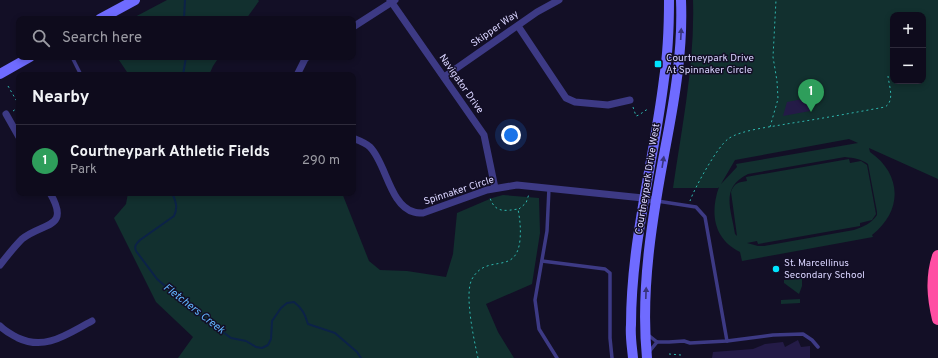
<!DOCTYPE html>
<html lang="en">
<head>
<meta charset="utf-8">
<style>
  body { margin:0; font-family:Overpass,sans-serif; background:#171425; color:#f1f3f6 }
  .controls { position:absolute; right:12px; top:12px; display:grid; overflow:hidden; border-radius:8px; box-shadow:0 2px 6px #0003 }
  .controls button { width:36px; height:36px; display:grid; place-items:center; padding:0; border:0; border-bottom:1px solid #2e2b3b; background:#0e0b1c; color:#f1f3f6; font:20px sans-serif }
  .you { position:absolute; left:511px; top:135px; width:14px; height:14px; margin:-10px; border:3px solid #fff; border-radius:50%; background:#1a73e8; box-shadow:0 0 0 6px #1a73e833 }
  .badge { display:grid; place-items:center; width:26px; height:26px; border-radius:50%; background:#00e5ff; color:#fff; font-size:13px; font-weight:700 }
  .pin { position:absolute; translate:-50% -33px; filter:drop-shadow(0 1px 2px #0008) }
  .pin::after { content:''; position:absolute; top:21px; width:14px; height:12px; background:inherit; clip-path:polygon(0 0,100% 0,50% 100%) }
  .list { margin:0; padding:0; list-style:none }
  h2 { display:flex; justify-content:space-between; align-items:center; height:52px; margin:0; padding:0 16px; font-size:17px }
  h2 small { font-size:13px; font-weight:400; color:#9b9ba3 }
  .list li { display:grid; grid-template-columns:26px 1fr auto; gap:12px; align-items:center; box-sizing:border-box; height:72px; padding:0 16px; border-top:1px solid #2e2b3b }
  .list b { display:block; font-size:15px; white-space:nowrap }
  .list p { margin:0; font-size:13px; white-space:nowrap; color:#9b9ba3 }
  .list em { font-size:13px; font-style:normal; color:#9b9ba3 }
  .icon { flex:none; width:22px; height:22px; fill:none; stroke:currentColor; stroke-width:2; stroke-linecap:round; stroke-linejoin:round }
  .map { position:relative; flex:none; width:938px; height:358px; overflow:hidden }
  .search { position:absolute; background:#0e0b1c; box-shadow:0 2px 6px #0003; left:16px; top:16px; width:340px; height:44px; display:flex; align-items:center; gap:10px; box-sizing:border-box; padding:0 14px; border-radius:8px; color:#9b9ba3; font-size:15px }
  .panel { position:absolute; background:#0e0b1c; box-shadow:0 2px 6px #0003; left:16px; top:72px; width:340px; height:124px; border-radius:8px }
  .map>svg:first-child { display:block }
  .park { fill:#12302f; fill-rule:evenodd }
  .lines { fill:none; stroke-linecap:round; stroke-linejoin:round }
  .stream { stroke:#0c2248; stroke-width:2 }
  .building { fill:#241b47 }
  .path { stroke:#2fb8b0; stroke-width:1; stroke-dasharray:2 3; stroke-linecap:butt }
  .lane { stroke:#3d3a85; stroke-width:3.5 }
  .street { stroke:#3d3a85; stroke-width:7 }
  .secondary { stroke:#6f6bff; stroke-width:10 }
  .highway { stroke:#ff4fa3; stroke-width:12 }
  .oneway { fill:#38347d }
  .poi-dot { fill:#00e5ff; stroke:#130f26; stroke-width:1.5 }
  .labels { text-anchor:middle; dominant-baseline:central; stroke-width:3; stroke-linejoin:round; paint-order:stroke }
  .street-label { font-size:10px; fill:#d9d4ff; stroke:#130f26 }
  .poi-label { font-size:10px; fill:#d9d4ff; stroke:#130f26; text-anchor:start }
  .water-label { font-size:11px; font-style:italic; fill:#62b6ff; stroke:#130f26 }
</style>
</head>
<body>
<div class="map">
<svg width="938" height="358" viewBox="0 0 938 358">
  <rect width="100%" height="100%" fill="#130f26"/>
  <g class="park">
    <polygon points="167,0 258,0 259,1 246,19 131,19"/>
    <path d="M693,0H938V179L869,148L870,152C902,174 903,211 872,235L873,237L742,261L740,252C713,239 710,212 719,187L718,188H673C682,126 695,63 693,0ZM893,15H923V81H893ZM849,139L858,143L736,164L737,167L721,184L735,160ZM845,157C854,158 861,159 868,164L877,212V215C872,223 863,227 854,230L764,246H758L747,243L757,241L758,244L860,226V223L872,220L876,214L867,165L861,161L850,163L849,159L746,177L747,181C739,182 734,183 731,192L737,236L735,234C731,208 720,188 748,174Z"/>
    <polygon points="117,57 219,57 213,66 209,75 129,75"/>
    <polygon points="128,193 342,193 369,261 380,270 407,271 446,277 453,254 457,213 492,198 503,195 539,198 540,233 532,284 486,304 498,332 514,358 178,358 193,337 156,302 114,218 126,204"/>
    <polygon points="802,279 802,286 799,294 784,283 784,280"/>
    <polygon points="800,299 800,303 781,304 781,300"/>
  </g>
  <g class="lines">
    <g class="stream">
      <polyline points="184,19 185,0"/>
      <polyline points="183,75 186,57"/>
      <path d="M172,193C176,201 178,208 174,216L140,240C136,244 134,246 136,251L157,279L190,308L231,338L246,341L256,347L262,348L268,345L271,339L272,321L281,308L287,303L294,302C302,308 305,314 308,324L335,333L357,352L361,358"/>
    </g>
  </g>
  <g class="building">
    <polygon points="808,98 810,111 783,116 787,102"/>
    <polygon points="798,340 801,347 810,346 810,358 712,358 713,352 753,349 765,344 783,342 785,347"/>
  </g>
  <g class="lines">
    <g class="path">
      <polyline points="8,86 19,105"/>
      <path d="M633,107L636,116C641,115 644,110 649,109"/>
      <polyline points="13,111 19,107"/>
      <polyline points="770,127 778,99 777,81 773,57 776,0"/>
      <path d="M690,201C694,189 717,147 728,139C740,130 771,127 786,124C819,119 852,113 885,107C895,101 889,86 888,76"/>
      <polyline points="519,209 526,203 529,194"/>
      <polyline points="669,354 681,355 681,358"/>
      <path d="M478,358C474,340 464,294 472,279C487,252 516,277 520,240C521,229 520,220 518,209C505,211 495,213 490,198"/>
    </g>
    <g class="lane">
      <polyline points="72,57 81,75"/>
      <polyline points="549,188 547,231 535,300 539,329 557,358"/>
      <polyline points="657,201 696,207 705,217 727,341"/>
      <polyline points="542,261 605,269 610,273 610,338 612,358"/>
      <polyline points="647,334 657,342 649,352"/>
      <polyline points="657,342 669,342 684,341 690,343 727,341 773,335 803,334 812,340 818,347"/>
    </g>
    <g class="street">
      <polyline points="390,0 484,135 495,188"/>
      <polyline points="518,26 566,98 575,102 608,105 630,100"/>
      <polyline points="353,27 395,0"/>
      <polyline points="297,75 305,59 307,57"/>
      <polyline points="444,77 537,12 559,0"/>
      <polyline points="6,114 19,137"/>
      <path d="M353,138C358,140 366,143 370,147C386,163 390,206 414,212C416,213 420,213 423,213L487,190L517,185L643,198L657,201"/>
      <path d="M0,265C7,256 14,247 22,239C43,222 71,229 50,193"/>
      <path d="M0,326C6,332 11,334 18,338C46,351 67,334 92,321"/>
    </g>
    <g class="secondary">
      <polyline points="100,19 135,0"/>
      <polyline points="0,74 30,57"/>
      <path d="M633,358C632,347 630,336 631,325C631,241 654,161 664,79C668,53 669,26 669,0"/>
      <path d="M647,358C640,288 653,213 666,144C675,97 683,49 681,0"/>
    </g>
    <path class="highway" d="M938,256C931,278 933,298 938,319"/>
  </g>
  <defs><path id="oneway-solid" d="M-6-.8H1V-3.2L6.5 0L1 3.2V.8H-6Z"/></defs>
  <g class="oneway">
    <use href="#oneway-solid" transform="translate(681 34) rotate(-87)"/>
    <use href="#oneway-solid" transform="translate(663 162) rotate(-81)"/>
    <use href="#oneway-solid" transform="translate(646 293) rotate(-88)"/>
  </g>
  <g class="poi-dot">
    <rect x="654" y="60" width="8" height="8" rx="2"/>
    <circle cx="776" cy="269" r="4"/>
  </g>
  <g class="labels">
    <g class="street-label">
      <text transform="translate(495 29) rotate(-35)">Skipper Way</text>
      <text transform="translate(461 84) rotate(55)">Navigator Drive</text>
      <text transform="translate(648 179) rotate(-81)">Courtneypark Drive West</text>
      <text transform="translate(459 191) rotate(-18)">Spinnaker Circle</text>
    </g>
    <g class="poi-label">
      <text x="666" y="58">Courtneypark Drive<tspan x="666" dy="12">At Spinnaker Circle</tspan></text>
      <text x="784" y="263">St. Marcellinus<tspan x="784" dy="12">Secondary School</tspan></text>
    </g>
    <g class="water-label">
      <text transform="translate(194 309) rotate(38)">Fletchers Creek</text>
    </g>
  </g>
</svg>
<div class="controls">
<button>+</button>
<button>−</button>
</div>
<div class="you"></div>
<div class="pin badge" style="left:811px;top:112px;background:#2e9e5b">1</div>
<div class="search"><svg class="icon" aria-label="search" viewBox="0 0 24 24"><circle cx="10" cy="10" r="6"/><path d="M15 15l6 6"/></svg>Search here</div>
<section class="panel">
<h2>Nearby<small></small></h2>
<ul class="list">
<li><span class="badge" style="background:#2e9e5b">1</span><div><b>Courtneypark Athletic Fields</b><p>Park</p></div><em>290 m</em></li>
</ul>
</section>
</div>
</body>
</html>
